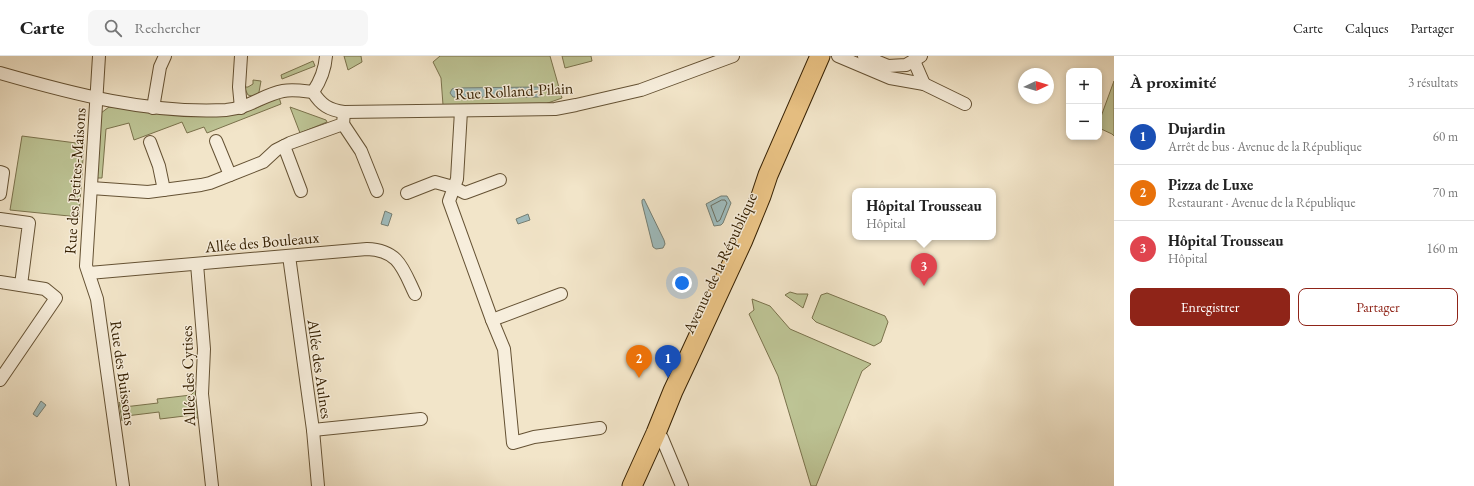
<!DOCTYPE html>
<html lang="fr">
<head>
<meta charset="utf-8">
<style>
  body { margin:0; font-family:"EB Garamond",serif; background:#f6f6f6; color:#222 }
  .controls { position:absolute; right:12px; top:12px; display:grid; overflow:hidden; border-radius:8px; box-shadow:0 2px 6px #0003 }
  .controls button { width:36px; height:36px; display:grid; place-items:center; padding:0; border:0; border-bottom:1px solid #e0e0e0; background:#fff; color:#222; font:20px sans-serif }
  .compass { position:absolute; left:1018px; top:12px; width:36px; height:36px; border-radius:50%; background:#fff; box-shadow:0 2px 6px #0003; rotate:86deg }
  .you { position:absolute; left:682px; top:227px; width:14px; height:14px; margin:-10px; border:3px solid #fff; border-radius:50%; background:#1a73e8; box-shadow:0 0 0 6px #1a73e833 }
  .badge { display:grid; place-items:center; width:26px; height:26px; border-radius:50%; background:#8f2418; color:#fff; font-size:13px; font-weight:700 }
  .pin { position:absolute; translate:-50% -33px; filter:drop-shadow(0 1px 2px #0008) }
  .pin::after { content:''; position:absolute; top:21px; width:14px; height:12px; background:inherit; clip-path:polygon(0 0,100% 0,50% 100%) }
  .popup { position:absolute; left:852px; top:132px; width:144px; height:52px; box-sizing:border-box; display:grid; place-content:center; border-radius:8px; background:#fff; filter:drop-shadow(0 1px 3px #0005); font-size:13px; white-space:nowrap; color:#767676 }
  .popup b { font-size:15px; color:#222 }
  .popup::after { content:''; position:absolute; left:50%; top:100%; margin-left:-8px; border:8px solid transparent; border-top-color:#fff }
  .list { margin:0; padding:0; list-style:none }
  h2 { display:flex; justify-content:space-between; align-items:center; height:52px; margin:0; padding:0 16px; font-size:17px }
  h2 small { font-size:13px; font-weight:400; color:#767676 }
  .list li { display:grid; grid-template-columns:26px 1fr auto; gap:12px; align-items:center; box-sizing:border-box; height:56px; padding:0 16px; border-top:1px solid #e0e0e0 }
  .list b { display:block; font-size:15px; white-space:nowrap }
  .list p { margin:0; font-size:13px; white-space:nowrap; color:#767676 }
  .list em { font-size:13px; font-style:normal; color:#767676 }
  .actions { display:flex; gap:8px; padding:12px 16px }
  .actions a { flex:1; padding:9px 0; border:1px solid #8f2418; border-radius:8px; text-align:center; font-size:14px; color:#8f2418 }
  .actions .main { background:#8f2418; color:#fff }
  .icon { flex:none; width:22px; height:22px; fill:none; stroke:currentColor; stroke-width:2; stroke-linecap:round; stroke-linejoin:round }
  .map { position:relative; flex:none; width:1114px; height:430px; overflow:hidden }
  header { display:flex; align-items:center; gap:24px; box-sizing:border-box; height:56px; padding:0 20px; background:#fff; border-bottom:1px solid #e0e0e0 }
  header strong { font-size:19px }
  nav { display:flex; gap:22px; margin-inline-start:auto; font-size:14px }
  .search { width:280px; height:36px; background:#f6f6f6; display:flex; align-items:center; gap:10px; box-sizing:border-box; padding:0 14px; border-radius:8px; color:#767676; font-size:15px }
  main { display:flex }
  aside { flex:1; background:#fff }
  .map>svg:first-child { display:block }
  .green { fill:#bdc495; stroke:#7a724c }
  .water { fill:#9fbdbf; stroke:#757f74 }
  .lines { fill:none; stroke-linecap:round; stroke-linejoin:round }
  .shore { stroke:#6a6f61; stroke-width:1 }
  .street-casing { stroke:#655234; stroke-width:14 }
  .primary-casing { stroke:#362103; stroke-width:21 }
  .street { stroke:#f7eedc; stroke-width:12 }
  .primary { stroke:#e9c284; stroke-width:19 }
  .labels { text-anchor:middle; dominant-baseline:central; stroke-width:3; stroke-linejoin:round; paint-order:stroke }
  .street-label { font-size:16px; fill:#362103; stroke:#f7eedc }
</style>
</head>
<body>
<header>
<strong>Carte</strong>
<div class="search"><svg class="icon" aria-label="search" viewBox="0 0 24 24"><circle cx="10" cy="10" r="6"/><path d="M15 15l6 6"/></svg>Rechercher</div>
<nav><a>Carte</a><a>Calques</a><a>Partager</a></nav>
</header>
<main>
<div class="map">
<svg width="1114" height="430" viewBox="0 0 1114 430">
  <rect width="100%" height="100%" fill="#f2e5c9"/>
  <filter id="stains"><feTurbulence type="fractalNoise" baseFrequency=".005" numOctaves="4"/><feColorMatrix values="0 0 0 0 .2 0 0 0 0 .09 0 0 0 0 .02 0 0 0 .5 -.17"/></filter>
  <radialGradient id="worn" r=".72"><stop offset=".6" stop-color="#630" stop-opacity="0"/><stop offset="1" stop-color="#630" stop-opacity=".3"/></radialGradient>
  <g class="green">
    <polygon points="344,0 361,0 362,6 348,14"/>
    <polygon points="440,0 550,0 562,42 545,48 443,49 441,22 433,6"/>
    <polygon points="562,0 591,0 592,5 565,12"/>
    <polygon points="313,5 315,10 282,23 281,19"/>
    <polygon points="253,24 261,25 259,36 255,41 248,39 244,31 248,31 253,28"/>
    <polygon points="1114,25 1114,80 1112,78 1099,72 1099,66"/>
    <polygon points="279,41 281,48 207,77 204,71 187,77 182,66 134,84 129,67 106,73 102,122 96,122 101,57 109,51 235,58 254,53"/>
    <polygon points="290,51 326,64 327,66 300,77"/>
    <polygon points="22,80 84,88 79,161 10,154"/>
    <polygon points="790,236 797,238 808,238 803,252 785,239"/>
    <polygon points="827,237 885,260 888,266 881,286 874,290 816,266 812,262 821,239"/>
    <polygon points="752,243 770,250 790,273 871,308 862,315 816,430 811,430 778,320 749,258 754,254"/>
    <polygon points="196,334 199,363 193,359 160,363 159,356 126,360 122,365 119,346 124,351 158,347 157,343 191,339"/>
  </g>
  <g class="water">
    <polygon points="538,31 542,36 541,40 538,41 453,41 450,37 452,33 455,32"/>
    <polygon points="721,140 727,140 731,147 723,167 721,169 714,170 706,148"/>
    <polygon points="644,143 664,184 665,188 663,192 656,193 653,191 642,147 642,144"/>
    <polygon points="385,155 392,158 388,170 381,168"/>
    <polygon points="528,158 530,164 518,168 516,163"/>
    <polygon points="41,345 46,349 37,361 33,358"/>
  </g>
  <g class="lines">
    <polygon class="shore" points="722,144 725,144 727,147 720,164 717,166 711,150"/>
    <defs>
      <g id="street">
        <polyline points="99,0 86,210 97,243 123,430"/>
        <polyline points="241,0 239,31 241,52"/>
        <polyline points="838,0 890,22 924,28 965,48"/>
        <polyline points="864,0 888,10 906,9 921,0"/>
        <polyline points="914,5 924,28"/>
        <path d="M0,17C73,38 149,58 226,54C250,52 262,39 283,35C293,33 304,35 313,36"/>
        <path d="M313,36C321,49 329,54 344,56L555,53L576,49L641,34L733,0"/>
        <path d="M313,36C321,24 325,14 326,0"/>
        <polyline points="153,52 160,11 165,0"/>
        <polyline points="461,55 457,123 449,145 492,264 504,293 513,387 534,381 600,372"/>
        <polyline points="343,68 361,95 377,135"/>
        <polyline points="216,85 230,119"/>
        <polyline points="150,86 159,110 164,134"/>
        <polyline points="284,90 301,135"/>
        <polyline points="0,116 3,117 0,138"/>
        <polyline points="91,132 148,136 201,129 210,127 263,106 276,94 290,87 343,68 344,56"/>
        <polyline points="407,137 435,126 453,131 465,137 500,124"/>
        <polyline points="0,163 29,167 21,229"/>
        <polyline points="289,200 313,374 318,430"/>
        <polyline points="197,208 204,293 202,338 212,430"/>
        <path d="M89,217L367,193C399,194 403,213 415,238"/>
        <polyline points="0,226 45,233 56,242 0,324"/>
        <polyline points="492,264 561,238"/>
        <polyline points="313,374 421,363"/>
        <polyline points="656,377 662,382 682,430"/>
      </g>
      <polyline id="primary" points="632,430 656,377 673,335 688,303 743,184 761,140 768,119 820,0"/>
    </defs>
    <use href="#street" class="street-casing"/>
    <use href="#primary" class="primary-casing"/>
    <use href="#street" class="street"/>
    <use href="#primary" class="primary"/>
  </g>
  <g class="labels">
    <g class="street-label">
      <text transform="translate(514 35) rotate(-3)">Rue Rolland-Pilain</text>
      <text transform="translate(75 125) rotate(-86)">Rue des Petites-Maisons</text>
      <text transform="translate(262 186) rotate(-5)">Allée des Bouleaux</text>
      <text transform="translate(720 207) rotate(-65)">Avenue de la République</text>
      <text transform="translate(320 313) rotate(82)">Allée des Aulnes</text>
      <text transform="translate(123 317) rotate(82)">Rue des Buissons</text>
      <text transform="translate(188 320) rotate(-92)">Allée des Cytises</text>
    </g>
  </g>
  <rect width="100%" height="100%" filter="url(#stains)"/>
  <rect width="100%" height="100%" fill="url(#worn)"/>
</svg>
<div class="controls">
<button>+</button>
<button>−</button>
</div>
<svg class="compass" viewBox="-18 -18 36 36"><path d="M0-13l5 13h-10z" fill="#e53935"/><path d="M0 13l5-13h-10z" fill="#767676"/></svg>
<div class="you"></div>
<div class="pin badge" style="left:668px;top:322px;background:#1a4fb4">1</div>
<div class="pin badge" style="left:639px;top:322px;background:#e8710a">2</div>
<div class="pin badge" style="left:924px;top:230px;background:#e0444e">3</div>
<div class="popup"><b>Hôpital Trousseau</b>Hôpital</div>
</div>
<aside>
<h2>À proximité<small>3 résultats</small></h2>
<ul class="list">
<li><span class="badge" style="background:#1a4fb4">1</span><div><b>Dujardin</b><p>Arrêt de bus · Avenue de la République</p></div><em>60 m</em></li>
<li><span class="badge" style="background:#e8710a">2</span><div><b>Pizza de Luxe</b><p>Restaurant · Avenue de la République</p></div><em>70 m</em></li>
<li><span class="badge" style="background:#e0444e">3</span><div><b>Hôpital Trousseau</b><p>Hôpital</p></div><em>160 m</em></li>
</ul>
<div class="actions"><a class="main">Enregistrer</a><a>Partager</a></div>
</aside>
</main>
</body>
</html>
